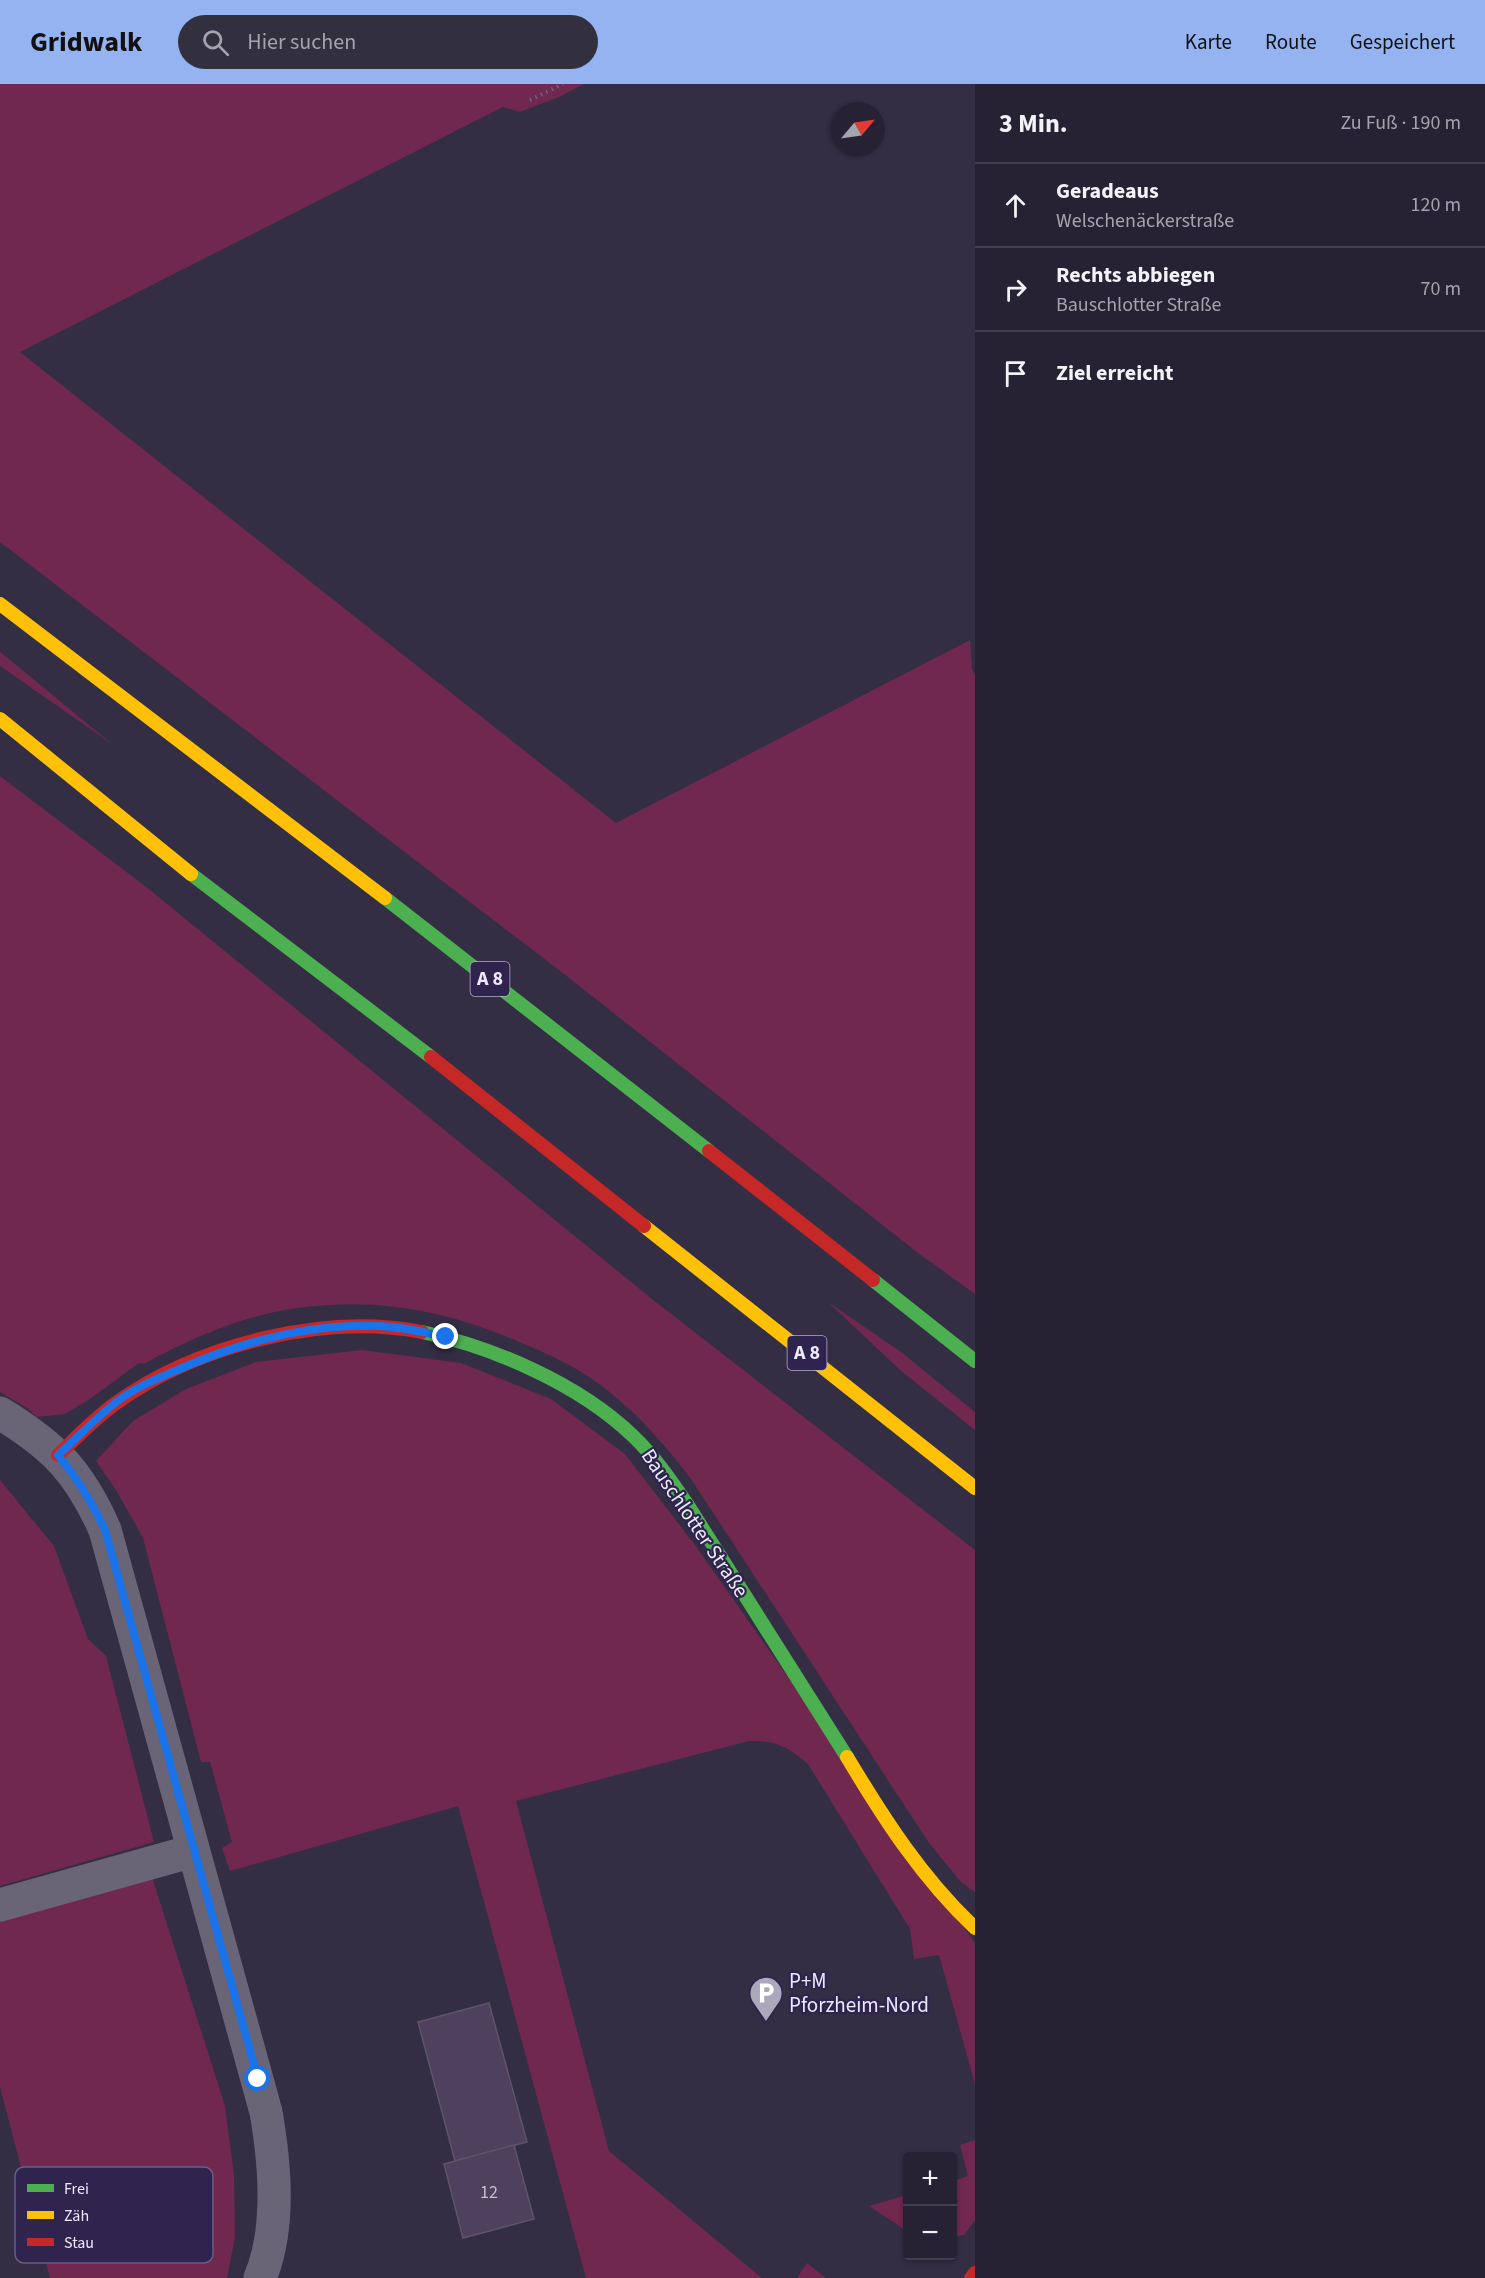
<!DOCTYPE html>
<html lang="de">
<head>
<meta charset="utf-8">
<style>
  body { margin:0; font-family:"Source Sans 3",sans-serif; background:#322f3f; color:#f1f3f6 }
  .controls { position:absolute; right:18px; bottom:18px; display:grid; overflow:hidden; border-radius:6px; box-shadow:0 2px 4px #0004 }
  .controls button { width:54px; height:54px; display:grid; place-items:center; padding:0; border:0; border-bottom:2px solid #423f4e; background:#262233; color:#f1f3f6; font:30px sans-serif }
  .compass { position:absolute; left:831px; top:18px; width:54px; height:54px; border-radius:50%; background:#262233; box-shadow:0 2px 4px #0004; rotate:61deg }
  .stop { position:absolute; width:18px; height:18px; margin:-14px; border:4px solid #1a73e8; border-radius:50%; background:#fff }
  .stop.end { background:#1a73e8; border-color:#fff; box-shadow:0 2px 6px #0008 }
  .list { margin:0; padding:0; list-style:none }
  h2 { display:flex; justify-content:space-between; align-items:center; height:78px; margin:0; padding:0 24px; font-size:26px }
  h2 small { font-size:20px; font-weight:400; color:#a4a4ac }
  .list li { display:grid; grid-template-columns:39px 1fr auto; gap:18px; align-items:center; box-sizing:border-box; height:84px; padding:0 24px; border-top:2px solid #423f4e }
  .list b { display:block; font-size:22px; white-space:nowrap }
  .list p { margin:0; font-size:20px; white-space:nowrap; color:#a4a4ac }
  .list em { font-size:20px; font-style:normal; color:#a4a4ac }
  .icon { flex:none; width:33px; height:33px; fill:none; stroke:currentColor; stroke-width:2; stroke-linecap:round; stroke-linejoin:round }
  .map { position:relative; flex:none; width:975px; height:2194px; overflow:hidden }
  header { display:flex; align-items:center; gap:36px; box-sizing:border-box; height:84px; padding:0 30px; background:#95b2f1; color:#111 }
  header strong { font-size:28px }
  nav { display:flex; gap:33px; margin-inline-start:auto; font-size:21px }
  .search { width:420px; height:54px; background:#322f3f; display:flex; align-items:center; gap:15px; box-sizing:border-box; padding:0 21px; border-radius:33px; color:#a4a4ac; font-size:22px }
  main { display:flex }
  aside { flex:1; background:#262233 }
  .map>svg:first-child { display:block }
  .green { fill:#70284e }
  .building { fill:#4f405d; stroke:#5d5568; stroke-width:1.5 }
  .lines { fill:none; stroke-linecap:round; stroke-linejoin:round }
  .path { stroke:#6b6877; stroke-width:4; stroke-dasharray:1.5 4.5; stroke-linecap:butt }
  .street { stroke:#696576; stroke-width:33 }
  .fast { stroke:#4caf50; stroke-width:14 }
  .slow { stroke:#ffc107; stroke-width:14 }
  .jam { stroke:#c62828; stroke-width:14 }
  .route { stroke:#1a73e8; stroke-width:8 }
  .labels { text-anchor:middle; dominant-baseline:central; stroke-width:4.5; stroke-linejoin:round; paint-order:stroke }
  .number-label { font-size:18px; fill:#c6c0d4 }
  .shield { fill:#2e244e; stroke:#b4afc7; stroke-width:1.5 }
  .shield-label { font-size:20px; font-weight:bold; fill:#edeafb }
  .street-label { font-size:21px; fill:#edeafb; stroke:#2e244e }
  .poi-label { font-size:21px; fill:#edeafb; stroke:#2e244e; text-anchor:start }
  .key { fill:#2e244e; stroke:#675f82; stroke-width:1.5 }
  .key-label { font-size:16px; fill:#edeafb }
</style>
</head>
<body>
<header>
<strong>Gridwalk</strong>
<div class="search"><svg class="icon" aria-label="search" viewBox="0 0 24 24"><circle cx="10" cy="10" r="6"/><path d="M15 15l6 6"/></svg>Hier suchen</div>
<nav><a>Karte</a><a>Route</a><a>Gespeichert</a></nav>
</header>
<main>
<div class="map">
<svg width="975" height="2194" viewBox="0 0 975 2194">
  <rect width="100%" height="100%" fill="#332e44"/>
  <g class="green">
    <polygon points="0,0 584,0 559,13 520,28 503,23 20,268 616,739 970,556 972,585 975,591 975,1210 918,1169 564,890 0,458"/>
    <polygon points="0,568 15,580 112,660 0,582"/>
    <path d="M0,692L145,802L652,1215L975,1466V1808L961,1798L929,1759L691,1395C666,1362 640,1332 607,1306C582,1286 553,1272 524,1260C448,1227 380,1213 298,1224C244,1231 191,1254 144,1280L139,1279L90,1315L65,1330L36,1333L29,1325L0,1308Z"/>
    <polygon points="828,1218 901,1268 975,1328 975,1346 900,1286"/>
    <path d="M362,1266L461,1279L551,1315L625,1370L695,1461L975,1859V2000L939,1871L914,1875L910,1845L808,1680C788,1663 776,1656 749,1657L516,1717L609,2067L762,2194H586L458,1722L230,1787L222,1764L232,1758L210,1678H201L143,1454L116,1406L96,1377L133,1337L186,1305L256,1278Z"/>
    <polygon points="0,1396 54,1462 88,1555 106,1572 154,1758 0,1802"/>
    <polygon points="152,1793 225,2022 234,2091 235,2153 227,2194 50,2194 0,2003 0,1834"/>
    <polygon points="975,2056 975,2136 964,2151 953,2153 953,2097 968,2092 960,2061"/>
    <polygon points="907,2111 907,2147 869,2122"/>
    <polygon points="807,2179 826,2194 797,2194"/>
  </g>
  <g class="building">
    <polygon points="489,1919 527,2058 455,2077 418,1938"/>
    <polygon points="514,2061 534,2135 463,2154 444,2080"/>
  </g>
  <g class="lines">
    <polyline class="path" points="530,16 563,0"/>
    <g class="street">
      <path d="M0,1329C54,1362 79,1387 105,1446L266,2028C275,2080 281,2144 260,2194"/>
      <polyline points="0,1821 193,1767"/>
    </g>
    <g class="fast">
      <polyline points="191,790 431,973"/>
      <polyline points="385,814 709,1067"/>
      <polyline points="873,1196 975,1277"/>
      <path d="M422,1248C493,1263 579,1300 633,1352C655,1373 672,1398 689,1423L847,1673"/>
    </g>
    <g class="slow">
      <polyline points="0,520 385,814"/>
      <polyline points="0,635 191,790"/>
      <polyline points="644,1142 975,1404"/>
      <path d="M847,1673C884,1735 922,1794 975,1844"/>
    </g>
    <g class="jam">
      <polyline points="431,973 644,1142"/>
      <polyline points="709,1067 873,1196"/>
      <path d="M58,1371C77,1353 95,1334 116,1319C197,1261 323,1229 422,1248"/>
      <polyline points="971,2194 975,2189"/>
    </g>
  </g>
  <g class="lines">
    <path class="route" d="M258,1995L105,1446C92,1418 78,1395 58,1371C77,1354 95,1335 115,1319C135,1303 161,1293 184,1283C245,1257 312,1239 379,1242C402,1243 424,1248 446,1253"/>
  </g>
  <defs>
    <symbol id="parking-pin" viewBox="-11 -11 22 30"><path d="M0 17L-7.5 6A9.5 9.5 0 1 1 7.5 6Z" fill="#aca8bb" stroke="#2e244e"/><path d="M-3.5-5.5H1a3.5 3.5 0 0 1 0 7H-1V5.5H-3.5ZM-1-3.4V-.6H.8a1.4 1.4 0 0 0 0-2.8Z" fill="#fff"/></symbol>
  </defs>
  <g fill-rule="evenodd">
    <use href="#parking-pin" x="747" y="1890" width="38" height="52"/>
  </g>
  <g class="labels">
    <g class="number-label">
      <text x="489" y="2108">12</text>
    </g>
    <g class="shield">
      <rect x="470.5" y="878" width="39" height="34" rx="4.5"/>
      <rect x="787.5" y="1252" width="39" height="34" rx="4.5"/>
    </g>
    <g class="shield-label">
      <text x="490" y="895">A 8</text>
      <text x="807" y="1269">A 8</text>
    </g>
    <g class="street-label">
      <text transform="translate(695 1439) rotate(56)">Bauschlotter Straße</text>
    </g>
    <g class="poi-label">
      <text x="789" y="1897">P+M<tspan x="789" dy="24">Pforzheim-Nord</tspan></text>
    </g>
  </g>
  <rect x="15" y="2083" width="198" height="96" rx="9" class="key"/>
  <rect x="27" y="2100" width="27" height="8" fill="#4caf50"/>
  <rect x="27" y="2127" width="27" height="8" fill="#ffc107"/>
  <rect x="27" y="2154" width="27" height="8" fill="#c62828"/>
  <g class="key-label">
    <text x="64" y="2110">Frei</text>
    <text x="64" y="2137">Zäh</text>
    <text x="64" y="2164">Stau</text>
  </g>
</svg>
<div class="controls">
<button>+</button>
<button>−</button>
</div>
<svg class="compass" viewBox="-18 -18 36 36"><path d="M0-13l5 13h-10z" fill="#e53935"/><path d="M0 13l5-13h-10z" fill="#a4a4ac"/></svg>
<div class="stop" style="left:258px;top:1995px"></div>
<div class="stop end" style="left:446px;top:1253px"></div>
</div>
<aside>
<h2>3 Min.<small>Zu Fuß · 190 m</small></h2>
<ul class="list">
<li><svg class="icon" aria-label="ahead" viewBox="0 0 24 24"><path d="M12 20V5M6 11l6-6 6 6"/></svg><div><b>Geradeaus</b><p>Welschenäckerstraße</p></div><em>120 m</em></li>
<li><svg class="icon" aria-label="right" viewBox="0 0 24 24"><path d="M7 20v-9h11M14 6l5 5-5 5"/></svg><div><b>Rechts abbiegen</b><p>Bauschlotter Straße</p></div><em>70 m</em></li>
<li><svg class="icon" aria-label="arrive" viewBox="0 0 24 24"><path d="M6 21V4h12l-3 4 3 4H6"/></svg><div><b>Ziel erreicht</b></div></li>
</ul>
</aside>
</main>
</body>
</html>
